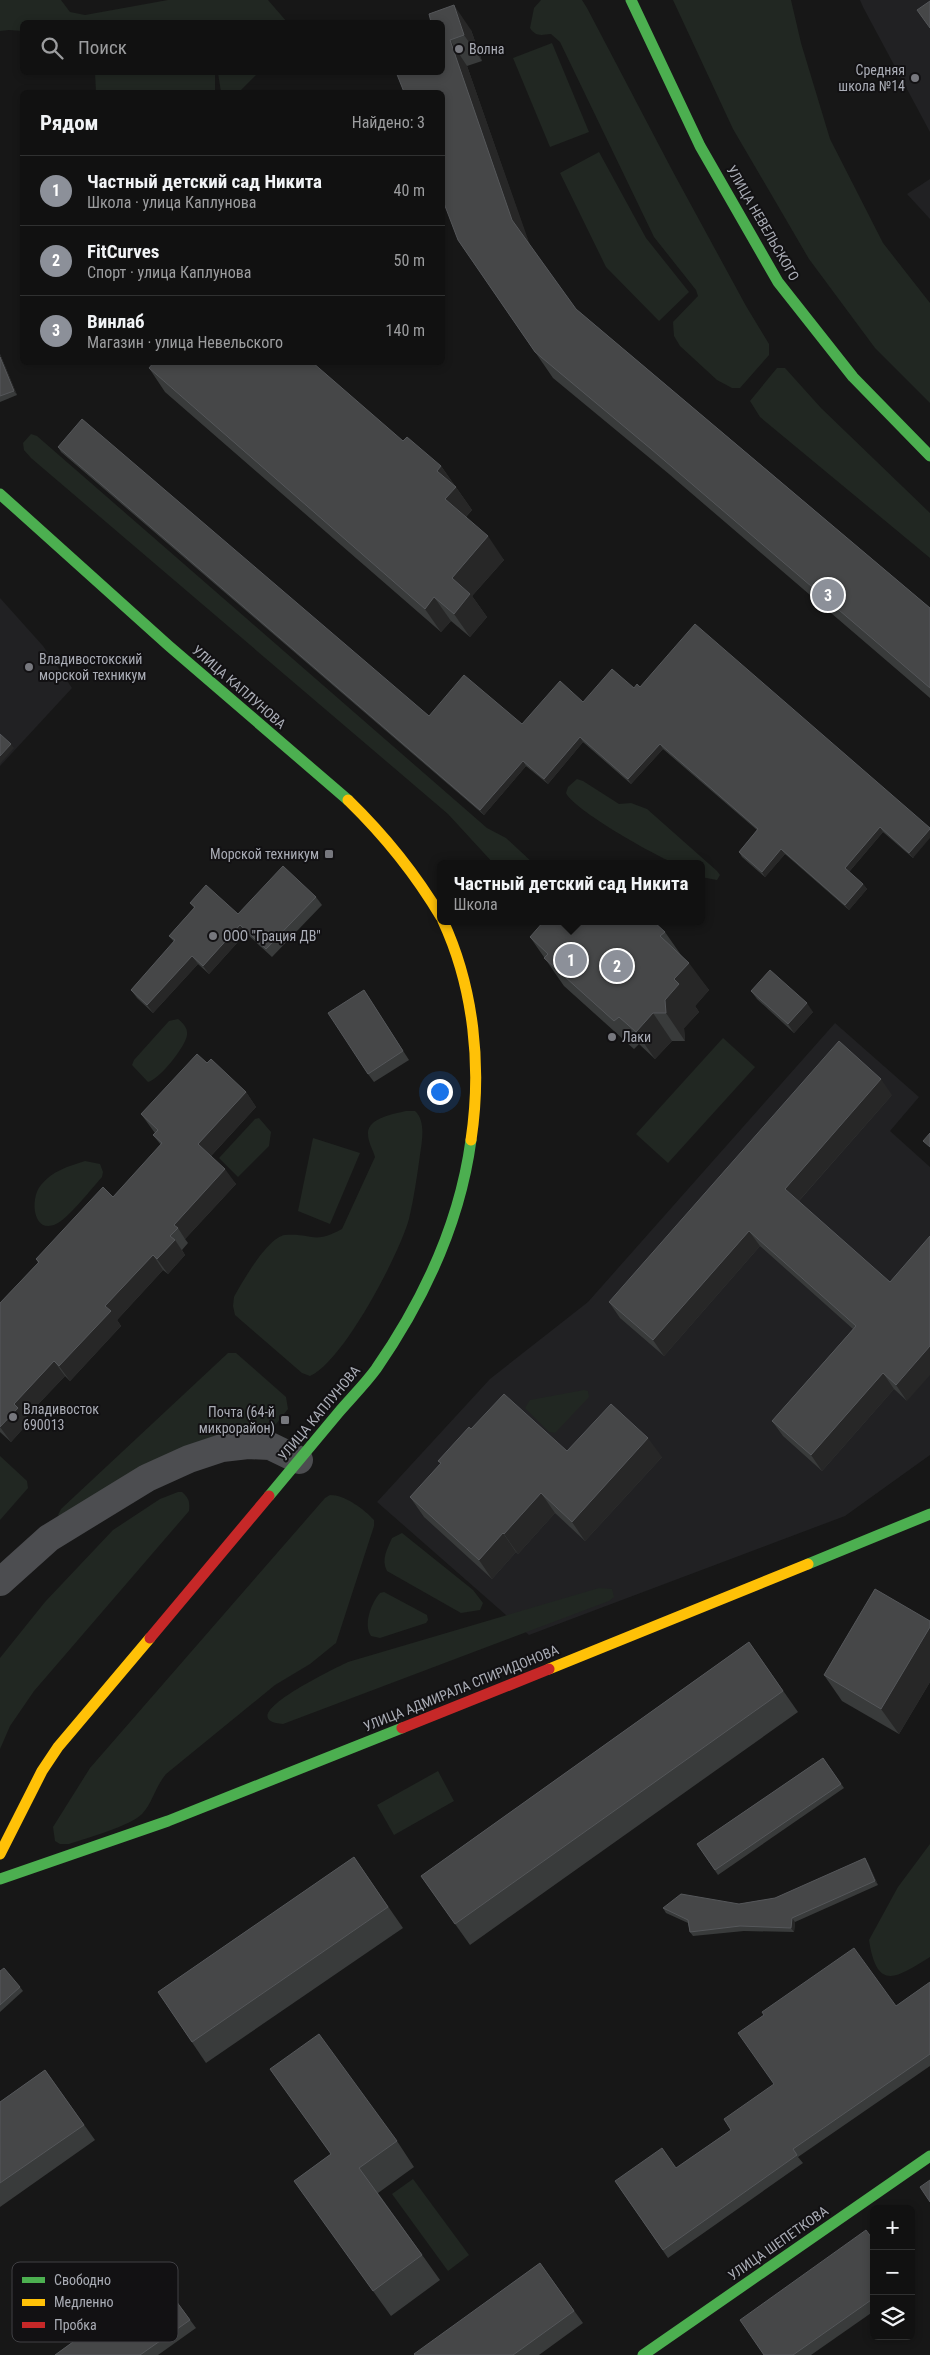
<!DOCTYPE html>
<html lang="ru">
<head>
<meta charset="utf-8">
<style>
  body { margin:0; font-family:"Roboto Condensed",sans-serif; background:#1a1a1a; color:#f1f3f6 }
  .controls { position:absolute; right:15px; bottom:15px; display:grid; overflow:hidden; border-radius:8px; box-shadow:0 2px 8px #0003 }
  .controls button { width:45px; height:45px; display:grid; place-items:center; padding:0; border:0; border-bottom:1px solid #303131; background:#111; color:#f1f3f6; font:25px sans-serif }
  .you { position:absolute; left:439px; top:1091px; width:18px; height:18px; margin:-12px; border:4px solid #fff; border-radius:50%; background:#1a73e8; box-shadow:0 0 0 8px #1a73e833 }
  .badge { display:grid; place-items:center; width:32px; height:32px; border-radius:50%; background:#8c9099; color:#fff; font-size:16px; font-weight:700 }
  .pin { position:absolute; translate:-50% -50%; border:2px solid #fff; box-shadow:0 1px 5px #0006 }
  .popup { position:absolute; left:437px; top:860px; width:268px; height:65px; box-sizing:border-box; display:grid; place-content:center; border-radius:8px; background:#111; filter:drop-shadow(0 1px 4px #0005); font-size:16px; white-space:nowrap; color:#9c9d9f }
  .popup b { font-size:19px; color:#f1f3f6 }
  .popup::after { content:''; position:absolute; left:50%; top:100%; margin-left:-10px; border:10px solid transparent; border-top-color:#111 }
  .list { margin:0; padding:0; list-style:none }
  h2 { display:flex; justify-content:space-between; align-items:center; height:65px; margin:0; padding:0 20px; font-size:21px }
  h2 small { font-size:16px; font-weight:400; color:#9c9d9f }
  .list li { display:grid; grid-template-columns:32px 1fr auto; gap:15px; align-items:center; box-sizing:border-box; height:70px; padding:0 20px; border-top:1px solid #303131 }
  .list b { display:block; font-size:19px; white-space:nowrap }
  .list p { margin:0; font-size:16px; white-space:nowrap; color:#9c9d9f }
  .list em { font-size:16px; font-style:normal; color:#9c9d9f }
  .icon { flex:none; width:28px; height:28px; fill:none; stroke:currentColor; stroke-width:2; stroke-linecap:round; stroke-linejoin:round }
  .map { position:relative; flex:none; width:930px; height:2355px; overflow:hidden }
  .search { position:absolute; background:#111; box-shadow:0 2px 8px #0003; left:20px; top:20px; width:425px; height:55px; display:flex; align-items:center; gap:12px; box-sizing:border-box; padding:0 18px; border-radius:8px; color:#9c9d9f; font-size:19px }
  .panel { position:absolute; background:#111; box-shadow:0 2px 8px #0003; left:20px; top:90px; width:425px; height:275px; border-radius:8px }
  .map>svg:first-child { display:block }
  .built { fill:#212123 }
  .green { fill:#212722 }
  .lines { fill:none; stroke-linecap:round; stroke-linejoin:round }
  .street { stroke:#4c4d50; stroke-width:28 }
  .fast { stroke:#4caf50; stroke-width:11 }
  .slow { stroke:#ffc107; stroke-width:11 }
  .jam { stroke:#c62828; stroke-width:11 }
  .wall { fill:#393b3b }
  .shaded-wall { fill:#272727 }
  .building { fill:#464748; stroke:#55575a }
  .poi-dot { fill:#77787e; stroke:#121113; stroke-width:2 }
  .labels { text-anchor:middle; dominant-baseline:central; stroke-width:4; stroke-linejoin:round; paint-order:stroke }
  .poi-label { font-size:14px; fill:#aaadb6; stroke:#121113; text-anchor:start }
  .street-label { font-size:14px; fill:#aaadb6; stroke:#121113 }
  .key { fill:#121113; stroke:#404044; stroke-width:1 }
  .key-label { font-size:14px; fill:#aaadb6 }
</style>
</head>
<body>
<div class="map">
<svg width="930" height="2355" viewBox="0 0 930 2355">
  <rect width="100%" height="100%" fill="#171717"/>
  <g class="built">
    <polygon points="860,0 930,0 930,132 863,7"/>
    <polygon points="930,179 930,219 907,194"/>
    <polygon points="0,598 43,646 72,688 0,766"/>
    <polygon points="835,1023 919,1097 890,1131 930,1167 930,1455 845,1516 529,1635 377,1502 490,1379 588,1302"/>
  </g>
  <g class="green">
    <polygon points="0,0 61,0 70,12 85,15 168,0 268,0 287,22 22,22 22,31 9,30 0,31"/>
    <path d="M541,0H582L587,8L672,170L746,306L769,344V355L740,388H732L717,380L680,346L674,336L673,322L698,296L696,290L654,237L560,42L551,34C541,35 536,37 530,28L534,8Z"/>
    <polygon points="673,0 791,0 801,43 830,139 883,243 930,303 930,403 875,348 809,259 733,129"/>
    <polygon points="552,43 589,132 550,147 513,58"/>
    <polygon points="95,73 215,73 215,92 96,92"/>
    <polygon points="218,73 218,72 258,73 239,92 221,92"/>
    <polygon points="599,152 646,238 689,292 659,321 606,267 560,173"/>
    <polygon points="777,368 785,368 821,408 930,513 930,558 760,417 750,401"/>
    <polygon points="31,434 37,436 487,828 506,838 534,864 494,864 448,814 31,458 24,450 23,443"/>
    <path d="M577,779L583,781L619,804L631,803L647,809L717,871L720,875L717,880L701,877V864C693,864 681,866 674,863C654,855 574,810 566,793L568,787Z"/>
    <path d="M178,1019C183,1023 188,1028 187,1035C186,1046 159,1080 148,1082L132,1065L134,1060L169,1021Z"/>
    <polygon points="723,1038 755,1067 668,1163 636,1134"/>
    <path d="M406,1111H415C426,1121 422,1141 420,1155C417,1176 414,1198 409,1219C399,1255 343,1362 310,1376L302,1373L235,1315L233,1306L234,1297C242,1282 268,1237 285,1235C313,1233 313,1245 342,1229L375,1157C373,1150 368,1142 368,1134C367,1118 394,1114 406,1111Z"/>
    <polygon points="259,1118 271,1132 269,1146 238,1177 219,1158 255,1119"/>
    <polygon points="313,1138 360,1153 330,1224 298,1211"/>
    <path d="M85,1161L100,1164L103,1172L102,1177C92,1188 68,1219 56,1224C32,1235 30,1197 41,1185C52,1171 69,1166 85,1161Z"/>
    <polygon points="228,1353 236,1353 286,1397 288,1409 268,1434 61,1518 58,1515 61,1509"/>
    <polygon points="584,1390 588,1391 589,1397 555,1433 549,1432 525,1408 530,1400"/>
    <polygon points="0,1456 27,1481 28,1488 0,1520"/>
    <path d="M178,1492H182C189,1498 190,1502 189,1511L34,1691L10,1726L0,1749V1658L45,1602L113,1530L160,1499Z"/>
    <path d="M330,1495C345,1495 364,1509 374,1520V1526L336,1643L310,1664L275,1685L166,1774C155,1787 152,1804 142,1814C130,1826 87,1838 69,1844H60L55,1841L53,1827L90,1768L325,1498Z"/>
    <path d="M402,1533L473,1590L483,1603L480,1610L461,1613L387,1571C381,1559 387,1550 392,1538Z"/>
    <path d="M599,1588L612,1589L614,1597L609,1601L283,1724C227,1719 340,1666 348,1662Z"/>
    <path d="M384,1592L427,1615L428,1620L426,1623L380,1638L371,1636C363,1625 371,1603 380,1593Z"/>
    <polygon points="438,1771 454,1801 394,1835 377,1805"/>
    <path d="M930,1844V1957C896,1978 877,1992 869,1940L898,1887Z"/>
    <polygon points="413,2179 469,2255 448,2271 392,2194"/>
  </g>
  <g class="lines">
    <polyline class="street" points="0,1582 49,1538 147,1478 189,1459 222,1448 248,1445 270,1446 299,1460"/>
    <g class="fast">
      <polyline points="631,0 700,146 778,282 853,377 930,456"/>
      <polyline points="0,494 169,646 348,800"/>
      <path d="M269,1496C292,1468 316,1440 339,1412C351,1398 365,1384 376,1369C423,1301 460,1222 471,1140"/>
      <polyline points="808,1564 930,1514"/>
      <polyline points="0,1879 168,1821 402,1728"/>
      <polyline points="643,2355 930,2156"/>
    </g>
    <g class="slow">
      <path d="M348,800C385,836 415,873 441,917"/>
      <path d="M443,921C474,988 482,1067 471,1140"/>
      <polyline points="549,1669 808,1564"/>
      <polyline points="0,1854 42,1771 58,1747 150,1638"/>
    </g>
    <g class="jam">
      <polyline points="150,1638 269,1496"/>
      <polyline points="402,1728 549,1669"/>
    </g>
  </g>
  <g class="wall">
    <polygon points="442,22 471,30 482,61 467,66 529,244 576,309 930,608 930,698 669,474 553,378 458,240 442,72"/>
    <polygon points="0,354 17,395 0,402"/>
    <polygon points="149,368 403,441 441,466 472,510 466,517 504,560 472,596 487,617 470,637 451,621 441,632 165,392"/>
    <polygon points="58,447 429,716 522,724 583,702 634,688 640,687 930,828 913,858 883,832 849,872 863,884 867,889 849,910 785,854 765,877 742,857 739,852 757,830 663,749 631,784 583,742 548,784 526,766 484,815 61,452"/>
    <polygon points="316,897 322,905 272,957 246,933 209,974 198,964 153,1013 137,998 131,990 174,942 169,936 194,908 190,903 238,914"/>
    <polygon points="665,932 681,955 709,990 695,1006 699,1012 684,1028 685,1041 672,1041 655,1059 639,1044 634,1049 564,986 530,937"/>
    <polygon points="364,990 409,1060 374,1082 368,1074"/>
    <polygon points="751,991 813,1012 794,1033 757,999"/>
    <polygon points="207,1063 246,1092 256,1107 211,1156 236,1184 185,1239 188,1243 182,1250 185,1255 168,1274 163,1270 117,1320 121,1326 70,1381 65,1376 25,1418 28,1423 11,1442 0,1432 0,1303 38,1263 36,1259 113,1197 161,1145 153,1135 155,1133 152,1129 141,1114"/>
    <polygon points="892,1095 799,1201 907,1401 894,1389 822,1471 783,1436 772,1421 853,1329 760,1246 664,1356 620,1318 609,1302"/>
    <polygon points="471,1429 567,1451 662,1457 585,1541 555,1513 518,1554 516,1552 492,1579 424,1517 410,1497 441,1464 438,1461"/>
    <polygon points="930,1621 930,1682 899,1734 842,1701 824,1675"/>
    <polygon points="749,1642 798,1712 470,1945 421,1876"/>
    <polygon points="823,1758 844,1788 718,1875 697,1844"/>
    <polygon points="354,1857 403,1928 206,2063 158,1992"/>
    <polygon points="868,1863 878,1885 795,1922 794,1932 744,1931 693,1936 690,1932 688,1923 666,1913 663,1908 739,1904 775,1898"/>
    <polygon points="0,1971 20,1987 23,1991 0,2012"/>
    <polygon points="930,1982 930,2066 798,2157 803,2163 668,2258 615,2181 676,2168 731,2130 896,2006"/>
    <polygon points="270,2069 397,2141 414,2167 378,2193 440,2280 391,2316 294,2181 331,2154"/>
    <polygon points="45,2070 95,2140 0,2207 0,2102"/>
    <polygon points="874,2241 874,2311 811,2355 764,2355"/>
    <polygon points="540,2263 583,2323 539,2355 415,2355"/>
    <polygon points="160,2279 196,2328 158,2355 55,2355"/>
  </g>
  <g class="shaded-wall">
    <polygon points="454,5 471,30 482,61 464,35"/>
    <polygon points="450,40 467,66 530,245 512,220"/>
    <polygon points="0,354 17,395 14,391 0,357"/>
    <polygon points="441,466 472,510 461,522 445,499 437,471"/>
    <polygon points="488,536 504,560 472,596 487,617 470,637 454,614 452,578"/>
    <polygon points="434,597 451,621 441,632 425,609"/>
    <polygon points="580,737 583,742 548,784 544,779"/>
    <polygon points="11,744 14,748 0,764 0,756"/>
    <polygon points="660,744 663,749 631,784 628,779"/>
    <polygon points="523,761 526,766 484,815 480,810"/>
    <polygon points="880,827 883,832 848,873 845,868"/>
    <polygon points="930,829 930,838 913,858 909,853"/>
    <polygon points="781,849 785,854 765,877 762,872"/>
    <polygon points="863,884 867,889 849,910 845,905"/>
    <polygon points="240,925 246,933 209,974 203,966"/>
    <polygon points="192,956 198,964 153,1013 147,1005"/>
    <polygon points="689,963 709,990 695,1006 699,1012 684,1028 685,1041 666,1013 665,1000 674,979"/>
    <polygon points="807,1003 813,1012 794,1033 788,1024"/>
    <polygon points="653,1013 672,1041 655,1059 636,1032"/>
    <polygon points="881,1079 892,1095 796,1204 785,1189"/>
    <polygon points="246,1092 256,1107 208,1159 198,1144"/>
    <polygon points="225,1169 236,1184 185,1239 178,1228 174,1225"/>
    <polygon points="749,1231 760,1246 664,1356 653,1340"/>
    <polygon points="175,1240 185,1255 168,1274 157,1259"/>
    <polygon points="153,1255 163,1270 117,1320 121,1326 70,1381 59,1366 105,1306"/>
    <polygon points="930,1346 930,1375 907,1401 896,1385"/>
    <polygon points="54,1361 65,1376 25,1418 28,1423 11,1442 0,1427 14,1404"/>
    <polygon points="883,1373 894,1389 822,1471 811,1455"/>
    <polygon points="648,1438 662,1457 585,1541 572,1522"/>
    <polygon points="541,1493 555,1513 518,1554 504,1534"/>
    <polygon points="503,1533 516,1552 492,1579 479,1560"/>
    <polygon points="930,1627 930,1682 899,1734 881,1709"/>
    <polygon points="865,1858 868,1863 878,1885 875,1881"/>
    <polygon points="792,1918 795,1922 794,1932 791,1928"/>
  </g>
  <g class="building">
    <polygon points="930,1 930,28 917,10"/>
    <polygon points="454,5 464,35 450,40 512,220 576,309 930,608 930,688 651,449 535,352 458,240 442,198 442,92 404,92 396,72 442,72 442,22 431,22 429,14"/>
    <polygon points="0,357 14,391 0,396"/>
    <polygon points="154,362 312,362 403,441 407,437 441,466 437,471 456,487 445,499 488,536 452,578 470,594 454,614 434,597 425,609 149,368"/>
    <polygon points="82,419 429,716 464,675 522,724 560,681 583,702 612,669 634,688 637,684 640,687 695,624 930,828 930,829 909,853 880,827 845,868 863,884 845,905 781,849 762,872 739,852 758,829 660,744 628,779 580,737 544,779 523,761 480,810 58,447"/>
    <polygon points="0,734 11,744 0,756"/>
    <polygon points="283,866 316,897 266,949 240,925 203,966 192,956 147,1005 131,990 175,940 169,936 195,907 190,903 206,885 238,914"/>
    <polygon points="544,921 653,921 665,932 660,936 689,963 674,979 679,984 665,1000 666,1013 653,1013 636,1032 619,1017 614,1021 544,958 548,954 530,937"/>
    <polygon points="770,970 807,1003 788,1024 751,991"/>
    <polygon points="364,990 403,1051 368,1074 328,1013"/>
    <polygon points="839,1041 881,1079 785,1189 890,1282 930,1236 930,1346 896,1385 883,1373 811,1455 772,1421 856,1326 749,1231 653,1340 609,1302"/>
    <polygon points="197,1054 207,1063 211,1059 246,1092 198,1144 225,1169 174,1225 178,1228 170,1236 175,1240 157,1259 153,1255 105,1306 111,1311 59,1366 54,1361 14,1404 18,1408 0,1427 0,1303 39,1262 36,1259 103,1187 113,1197 162,1143 153,1135 158,1130 141,1114"/>
    <polygon points="930,1133 930,1147 923,1141"/>
    <polygon points="504,1394 567,1451 611,1404 648,1438 572,1522 541,1493 504,1534 503,1533 479,1560 410,1497 441,1463 438,1461 469,1427 471,1429"/>
    <polygon points="875,1589 930,1621 930,1627 881,1709 824,1675"/>
    <polygon points="749,1642 783,1691 455,1924 421,1876"/>
    <polygon points="823,1758 841,1784 715,1870 697,1844"/>
    <polygon points="354,1857 388,1907 192,2042 158,1992"/>
    <polygon points="865,1858 875,1881 792,1918 791,1928 740,1926 690,1932 688,1920 663,1908 681,1894 739,1904 775,1898"/>
    <polygon points="854,1948 896,2006 930,1982 930,2054 793,2149 797,2155 663,2250 615,2181 662,2148 676,2168 731,2130 724,2119 774,2084 738,2033 764,2015 762,2012"/>
    <polygon points="4,1968 20,1987 0,2005 0,1971"/>
    <polygon points="319,2034 397,2141 359,2168 422,2255 373,2291 294,2181 331,2154 270,2069"/>
    <polygon points="45,2070 84,2125 0,2183 0,2102"/>
    <polygon points="930,2180 930,2202 920,2187"/>
    <polygon points="866,2230 874,2241 874,2298 793,2355 764,2355 740,2320"/>
    <polygon points="540,2263 574,2311 513,2355 415,2355 414,2354"/>
    <polygon points="160,2279 190,2320 140,2355 55,2355"/>
  </g>
  <g class="poi-dot">
    <circle cx="459" cy="49" r="5"/>
    <circle cx="915" cy="78" r="5"/>
    <circle cx="29" cy="667" r="5"/>
    <rect x="324" y="849" width="10" height="10" rx="2.5"/>
    <circle cx="213" cy="936" r="5"/>
    <circle cx="612" cy="1037" r="5"/>
    <circle cx="13" cy="1417" r="5"/>
    <rect x="280" y="1415" width="10" height="10" rx="2.5"/>
  </g>
  <g class="labels">
    <g class="poi-label">
      <text x="469" y="49">Волна</text>
      <text x="905" y="70" text-anchor="end">Средняя<tspan x="905" dy="16">школа №14</tspan></text>
      <text x="39" y="659">Владивостокский<tspan x="39" dy="16">морской техникум</tspan></text>
      <text x="319" y="854" text-anchor="end">Морской техникум</text>
      <text x="223" y="936">ООО "Грация ДВ"</text>
      <text x="622" y="1037">Лаки</text>
      <text x="23" y="1409">Владивосток<tspan x="23" dy="16">690013</tspan></text>
      <text x="275" y="1412" text-anchor="end">Почта (64-й<tspan x="275" dy="16">микрорайон)</tspan></text>
    </g>
    <g class="street-label">
      <text transform="translate(763 223) rotate(60)">УЛИЦА НЕВЕЛЬСКОГО</text>
      <text transform="translate(239 687) rotate(41)">УЛИЦА КАПЛУНОВА</text>
      <text transform="translate(319 1413) rotate(-50)">УЛИЦА КАПЛУНОВА</text>
      <text transform="translate(461 1688) rotate(-22)">УЛИЦА АДМИРАЛА СПИРИДОНОВА</text>
      <text transform="translate(778 2243) rotate(-35)">УЛИЦА ШЕПЕТКОВА</text>
    </g>
  </g>
  <rect x="12" y="2262" width="166" height="80" rx="8" class="key"/>
  <rect x="22" y="2277" width="23" height="6" fill="#4caf50"/>
  <rect x="22" y="2299" width="23" height="7" fill="#ffc107"/>
  <rect x="22" y="2322" width="23" height="6" fill="#c62828"/>
  <g class="key-label">
    <text x="54" y="2285">Свободно</text>
    <text x="54" y="2307">Медленно</text>
    <text x="54" y="2330">Пробка</text>
  </g>
</svg>
<div class="controls">
<button>+</button>
<button>−</button>
<button><svg class="icon" aria-label="layers" viewBox="0 0 24 24"><path d="M12 4l9 5-9 5-9-5zM3 14l9 5 9-5"/></svg></button>
</div>
<div class="you"></div>
<div class="pin badge" style="left:571px;top:960px">1</div>
<div class="popup"><b>Частный детский сад Никита</b>Школа</div>
<div class="pin badge" style="left:617px;top:966px">2</div>
<div class="pin badge" style="left:828px;top:595px">3</div>
<div class="search"><svg class="icon" aria-label="search" viewBox="0 0 24 24"><circle cx="10" cy="10" r="6"/><path d="M15 15l6 6"/></svg>Поиск</div>
<section class="panel">
<h2>Рядом<small>Найдено: 3</small></h2>
<ul class="list">
<li><span class="badge">1</span><div><b>Частный детский сад Никита</b><p>Школа · улица Каплунова</p></div><em>40 m</em></li>
<li><span class="badge">2</span><div><b>FitCurves</b><p>Спорт · улица Каплунова</p></div><em>50 m</em></li>
<li><span class="badge">3</span><div><b>Винлаб</b><p>Магазин · улица Невельского</p></div><em>140 m</em></li>
</ul>
</section>
</div>
</body>
</html>
